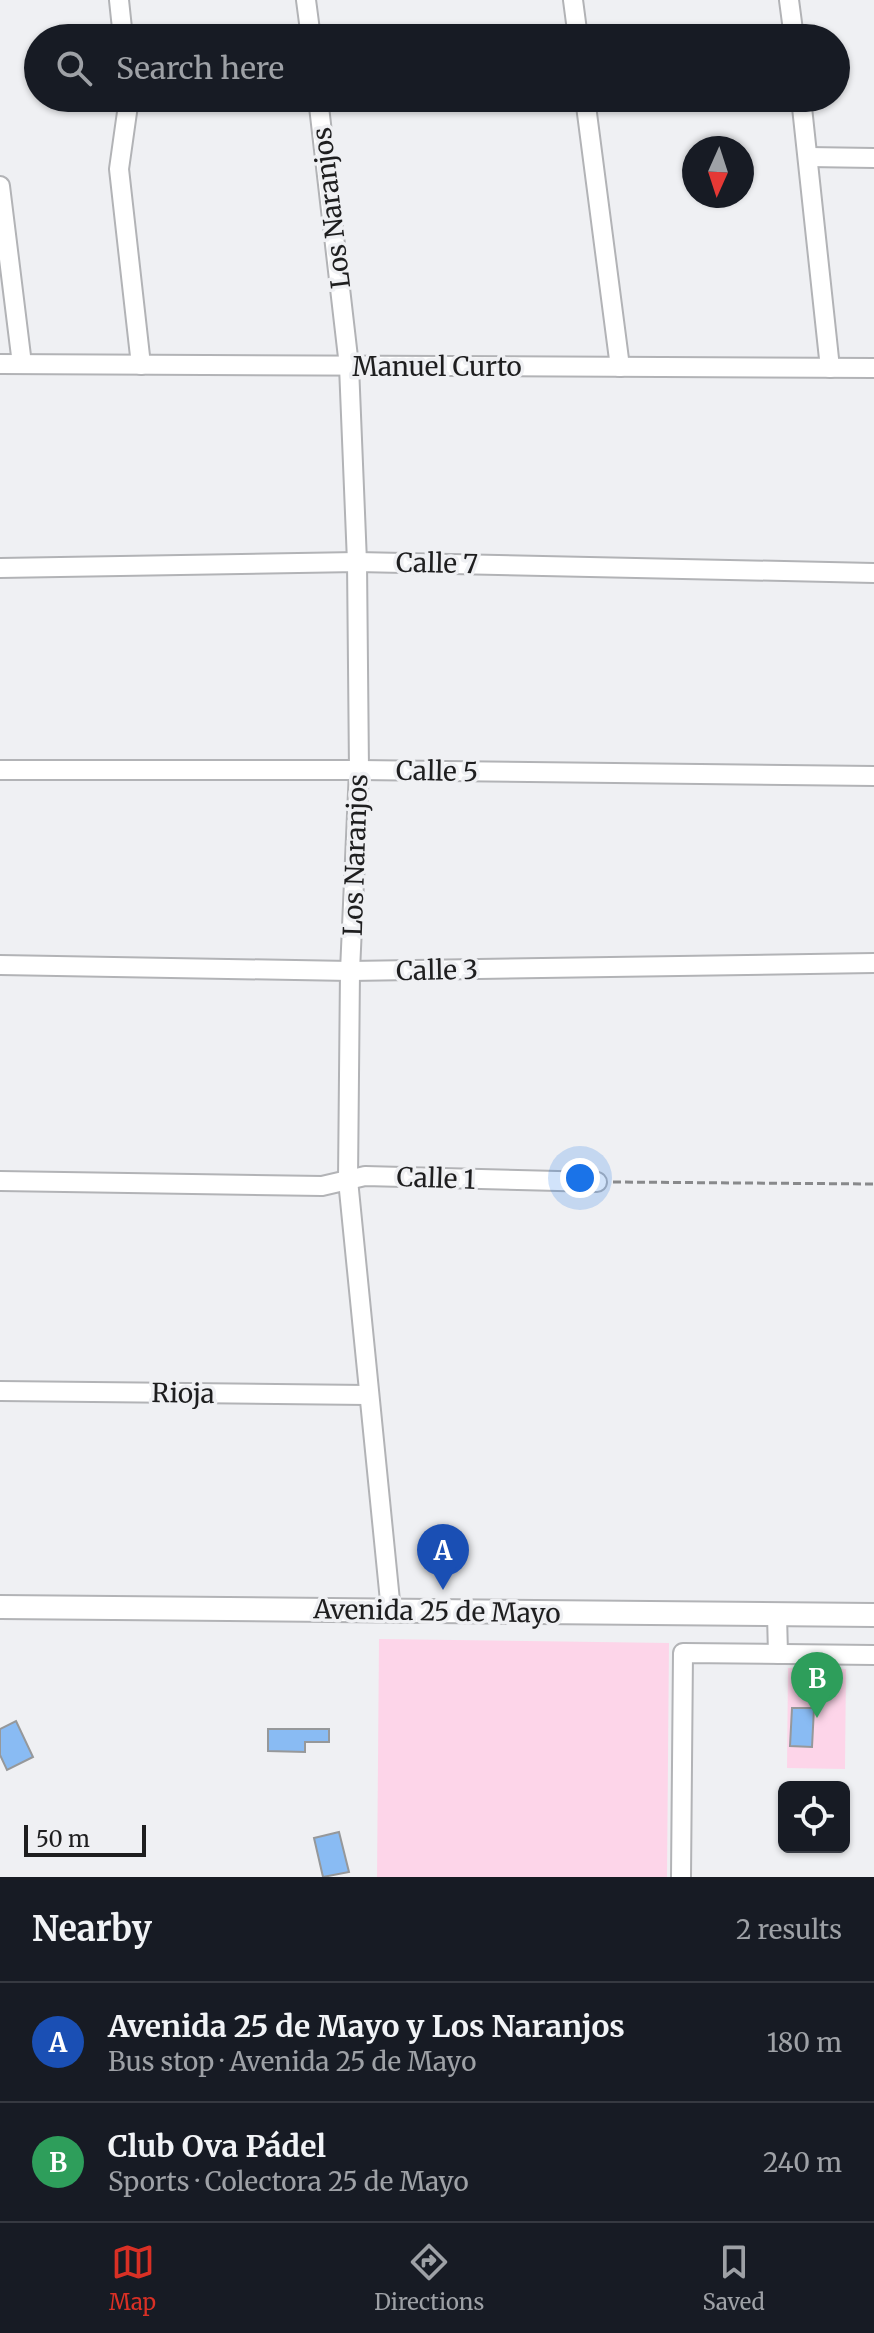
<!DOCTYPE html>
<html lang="en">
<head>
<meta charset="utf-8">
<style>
  body { margin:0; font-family:Merriweather,serif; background:#20242c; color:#f1f3f6 }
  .controls { position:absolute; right:24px; bottom:24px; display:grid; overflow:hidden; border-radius:12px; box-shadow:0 2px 6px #0004 }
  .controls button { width:72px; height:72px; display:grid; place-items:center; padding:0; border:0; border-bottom:2px solid #363941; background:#171b24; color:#f1f3f6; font:40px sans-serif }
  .compass { position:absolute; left:682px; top:136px; width:72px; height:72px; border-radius:50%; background:#171b24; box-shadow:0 2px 6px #0004; rotate:183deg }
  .scale { position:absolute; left:24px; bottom:20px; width:122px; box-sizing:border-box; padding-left:8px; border:4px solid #1e1e1f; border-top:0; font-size:22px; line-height:28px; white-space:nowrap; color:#1e1e1f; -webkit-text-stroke:6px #eff0f3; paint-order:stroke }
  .you { position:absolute; left:580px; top:1178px; width:28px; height:28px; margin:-20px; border:6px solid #fff; border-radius:50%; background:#1a73e8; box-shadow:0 0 0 12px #1a73e833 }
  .badge { display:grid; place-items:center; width:52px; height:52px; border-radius:50%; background:#d93025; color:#fff; font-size:26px; font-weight:700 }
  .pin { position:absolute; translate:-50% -66px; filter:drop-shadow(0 2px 4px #0008) }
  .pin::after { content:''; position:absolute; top:42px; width:28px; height:24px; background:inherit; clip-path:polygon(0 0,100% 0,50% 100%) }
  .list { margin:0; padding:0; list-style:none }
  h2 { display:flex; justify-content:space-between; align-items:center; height:104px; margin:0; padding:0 32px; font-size:34px }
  h2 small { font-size:26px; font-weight:400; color:#9ea1a6 }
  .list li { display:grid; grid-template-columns:52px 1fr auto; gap:24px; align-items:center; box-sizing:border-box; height:120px; padding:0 32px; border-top:2px solid #363941 }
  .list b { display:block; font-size:30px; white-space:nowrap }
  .list p { margin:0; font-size:26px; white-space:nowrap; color:#9ea1a6 }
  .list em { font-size:26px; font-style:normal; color:#9ea1a6 }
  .icon { flex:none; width:44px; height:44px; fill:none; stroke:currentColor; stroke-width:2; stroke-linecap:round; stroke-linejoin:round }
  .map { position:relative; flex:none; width:874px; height:1877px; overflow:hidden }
  .search { position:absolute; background:#171b24; box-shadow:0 2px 6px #0004; left:24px; right:24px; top:24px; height:88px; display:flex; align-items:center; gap:20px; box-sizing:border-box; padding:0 28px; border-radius:44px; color:#9ea1a6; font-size:30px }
  .sheet { height:344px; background:#171b24 }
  nav { display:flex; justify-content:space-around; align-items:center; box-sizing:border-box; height:112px; border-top:2px solid #363941; background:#171b24; font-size:22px; color:#9ea1a6 }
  nav a { display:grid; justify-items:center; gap:4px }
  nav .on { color:#d93025 }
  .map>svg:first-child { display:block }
  .green { fill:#fdd5e9 }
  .building { fill:#89bbf3; stroke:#96989a; stroke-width:2 }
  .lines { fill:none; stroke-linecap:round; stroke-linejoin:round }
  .minor-casing { stroke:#b2b3b6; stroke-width:22 }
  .major-casing { stroke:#b2b3b6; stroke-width:26 }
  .path { stroke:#88898b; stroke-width:3; stroke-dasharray:8 4; stroke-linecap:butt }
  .minor { stroke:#fff; stroke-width:18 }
  .major { stroke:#fff; stroke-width:22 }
  .labels { text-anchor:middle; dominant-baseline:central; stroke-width:7; stroke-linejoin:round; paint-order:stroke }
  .street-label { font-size:26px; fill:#1e1e1f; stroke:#eff0f3 }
</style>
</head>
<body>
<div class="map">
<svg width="874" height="1877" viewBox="0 0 874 1877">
  <rect width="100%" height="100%" fill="#eff0f3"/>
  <g class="green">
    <polygon points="379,1639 669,1643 667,1877 377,1877"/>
    <polygon points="788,1668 846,1669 845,1769 787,1768"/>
  </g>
  <g class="building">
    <polygon points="792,1708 814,1708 812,1747 790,1746"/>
    <polygon points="16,1721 33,1757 7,1770 0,1755 0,1729"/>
    <polygon points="268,1729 329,1729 329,1742 305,1742 305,1752 268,1751"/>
    <polygon points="339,1832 349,1872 323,1877 314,1838"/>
  </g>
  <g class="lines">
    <defs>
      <g id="minor">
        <polyline points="119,0 123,38"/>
        <polyline points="306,0 311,38"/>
        <polyline points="573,0 578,38"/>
        <polyline points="789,0 794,38"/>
        <polyline points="129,98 119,169 141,365"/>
        <polyline points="318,98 349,366 357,562 359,770 350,971 348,1180 391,1611"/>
        <polyline points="585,98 620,367"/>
        <polyline points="801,98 830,368"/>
        <polyline points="808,157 874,158"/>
        <polyline points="0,186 22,364"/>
        <polyline points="0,364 874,368"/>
        <polyline points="0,568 357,562 874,573"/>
        <polyline points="0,770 359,770 874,776"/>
        <polyline points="0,965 350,971 874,963"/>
        <polyline points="0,1181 322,1186 365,1176 597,1182"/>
        <polyline points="0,1391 367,1395"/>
        <polyline points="777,1615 778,1654"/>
        <polyline points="681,1877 683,1653 874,1655"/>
      </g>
      <polyline id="major" points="0,1607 874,1615"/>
    </defs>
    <use href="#minor" class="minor-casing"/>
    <use href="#major" class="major-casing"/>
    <polyline class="path" points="613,1182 874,1184"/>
    <use href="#minor" class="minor"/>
    <use href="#major" class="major"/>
  </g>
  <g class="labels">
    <g class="street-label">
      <text transform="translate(331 208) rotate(-97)">Los Naranjos</text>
      <text x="437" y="366">Manuel Curto</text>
      <text transform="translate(437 563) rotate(1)">Calle 7</text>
      <text transform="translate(437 771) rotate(1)">Calle 5</text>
      <text transform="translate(355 855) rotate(-88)">Los Naranjos</text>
      <text transform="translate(437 970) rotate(-1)">Calle 3</text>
      <text transform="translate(436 1178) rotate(2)">Calle 1</text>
      <text transform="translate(183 1393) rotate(1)">Rioja</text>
      <text transform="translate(437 1611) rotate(1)">Avenida 25 de Mayo</text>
    </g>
  </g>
</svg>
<div class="controls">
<button><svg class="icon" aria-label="locate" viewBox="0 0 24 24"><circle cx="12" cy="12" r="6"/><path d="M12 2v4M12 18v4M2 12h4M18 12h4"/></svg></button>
</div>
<svg class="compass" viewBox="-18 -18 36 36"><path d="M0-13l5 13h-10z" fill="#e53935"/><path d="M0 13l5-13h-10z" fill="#9ea1a6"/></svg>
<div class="scale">50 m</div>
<div class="you"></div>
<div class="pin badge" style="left:443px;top:1590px;background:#1a4fb4">A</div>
<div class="pin badge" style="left:817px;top:1718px;background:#2e9e5b">B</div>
<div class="search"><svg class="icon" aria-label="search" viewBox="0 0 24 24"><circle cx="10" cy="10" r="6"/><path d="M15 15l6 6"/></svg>Search here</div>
</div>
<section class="sheet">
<h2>Nearby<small>2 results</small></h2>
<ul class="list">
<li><span class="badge" style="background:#1a4fb4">A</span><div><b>Avenida 25 de Mayo y Los Naranjos</b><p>Bus stop · Avenida 25 de Mayo</p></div><em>180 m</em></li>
<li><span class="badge" style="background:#2e9e5b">B</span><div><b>Club Ova Pádel</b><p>Sports · Colectora 25 de Mayo</p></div><em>240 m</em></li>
</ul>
</section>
<nav>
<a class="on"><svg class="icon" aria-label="map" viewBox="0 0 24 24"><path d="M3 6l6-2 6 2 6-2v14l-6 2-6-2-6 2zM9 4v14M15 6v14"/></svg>Map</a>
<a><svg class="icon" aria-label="directions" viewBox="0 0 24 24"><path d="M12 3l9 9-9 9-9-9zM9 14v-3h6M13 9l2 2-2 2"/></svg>Directions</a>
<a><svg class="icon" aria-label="saved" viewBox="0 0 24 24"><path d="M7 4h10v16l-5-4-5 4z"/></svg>Saved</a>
</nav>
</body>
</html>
